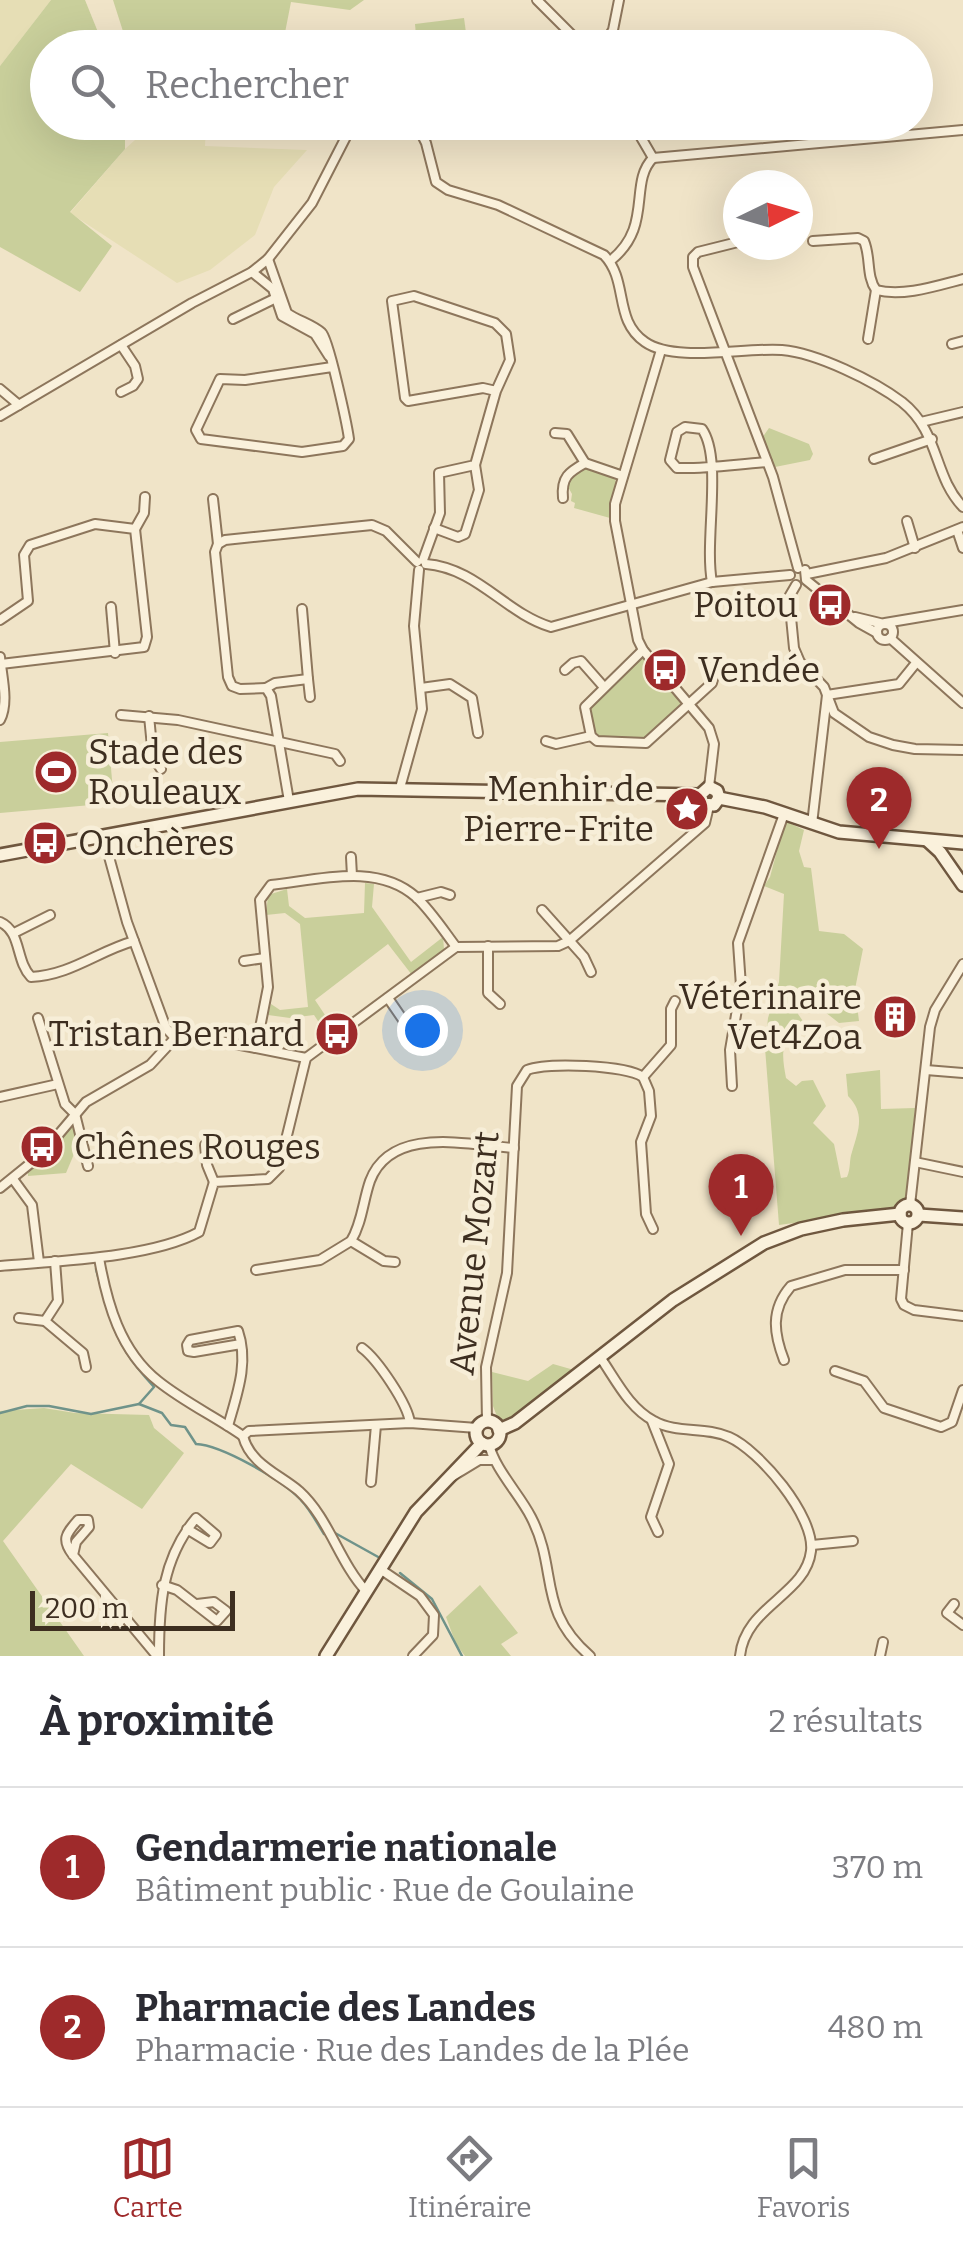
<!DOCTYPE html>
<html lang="fr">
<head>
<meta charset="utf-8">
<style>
  body { margin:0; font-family:Bitter,serif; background:#f2f2f3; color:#2b2b33 }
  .compass { position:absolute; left:723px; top:170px; width:90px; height:90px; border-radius:50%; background:#fff; box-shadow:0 10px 40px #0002; rotate:85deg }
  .scale { position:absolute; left:30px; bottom:25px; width:205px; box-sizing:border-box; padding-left:10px; border:5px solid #3d2e20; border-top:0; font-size:28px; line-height:35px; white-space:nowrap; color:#3d2e20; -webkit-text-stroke:8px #f7eed8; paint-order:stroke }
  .you { position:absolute; left:422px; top:1030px; width:35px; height:35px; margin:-25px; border:8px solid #fff; border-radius:50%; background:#1a73e8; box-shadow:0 0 0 15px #1a73e833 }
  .badge { display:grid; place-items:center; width:65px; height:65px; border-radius:50%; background:#9e2a2b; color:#fff; font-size:32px; font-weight:700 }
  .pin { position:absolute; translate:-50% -82px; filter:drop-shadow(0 2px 5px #0008) }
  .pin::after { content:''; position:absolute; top:52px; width:35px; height:30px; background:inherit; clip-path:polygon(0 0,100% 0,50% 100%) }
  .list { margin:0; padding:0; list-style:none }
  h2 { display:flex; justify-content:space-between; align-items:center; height:130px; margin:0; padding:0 40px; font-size:42px }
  h2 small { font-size:32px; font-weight:400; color:#7c7c81 }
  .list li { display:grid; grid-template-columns:65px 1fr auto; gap:30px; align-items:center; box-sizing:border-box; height:160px; padding:0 40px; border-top:2px solid #e1e1e2 }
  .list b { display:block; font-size:38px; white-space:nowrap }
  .list p { margin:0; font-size:32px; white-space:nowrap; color:#7c7c81 }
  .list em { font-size:32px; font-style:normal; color:#7c7c81 }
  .icon { flex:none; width:55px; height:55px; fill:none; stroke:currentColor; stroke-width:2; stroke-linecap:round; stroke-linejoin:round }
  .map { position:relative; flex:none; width:963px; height:1656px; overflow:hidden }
  .search { position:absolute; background:#fff; box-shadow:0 10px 40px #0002; left:30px; right:30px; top:30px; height:110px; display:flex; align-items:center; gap:25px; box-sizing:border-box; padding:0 35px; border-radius:55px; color:#7c7c81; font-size:38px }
  .sheet { height:450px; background:#fff }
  nav { display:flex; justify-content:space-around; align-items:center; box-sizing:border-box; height:140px; border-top:2px solid #e1e1e2; background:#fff; font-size:28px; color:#7c7c81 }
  nav a { display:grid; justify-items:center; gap:5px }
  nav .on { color:#9e2a2b }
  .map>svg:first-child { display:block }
  .farmland { fill:#e6deb5 }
  .green { fill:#c9cf9b }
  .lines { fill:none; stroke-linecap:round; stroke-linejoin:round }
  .stream { stroke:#6f938a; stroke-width:2.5 }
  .street-casing { stroke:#8d765c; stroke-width:12 }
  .secondary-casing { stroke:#6f573f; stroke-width:16 }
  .street { stroke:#faf1dc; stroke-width:8 }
  .secondary { stroke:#faf1dc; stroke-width:11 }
  .labels { text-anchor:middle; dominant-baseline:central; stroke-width:9; stroke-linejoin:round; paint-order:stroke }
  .poi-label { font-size:35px; fill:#3d2e20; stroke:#f7eed8; text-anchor:end }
  .street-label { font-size:35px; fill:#3d2e20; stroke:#f7eed8 }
</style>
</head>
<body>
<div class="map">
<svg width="963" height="1656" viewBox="0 0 963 1656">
  <rect width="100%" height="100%" fill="#f0e4c8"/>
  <g class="farmland">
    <polygon points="0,0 51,0 0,66"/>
    <polygon points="154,123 206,123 205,146 307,150 274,187 255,235 210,270 177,283 70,213 125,149"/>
  </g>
  <g class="green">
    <polygon points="51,0 85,0 104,47 48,48 48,122 125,123 125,149 70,212 112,246 80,292 0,247 0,66"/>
    <polygon points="113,0 364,0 350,10 291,2 282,48 128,47"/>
    <polygon points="464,18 468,47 417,47 415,24"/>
    <polygon points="769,428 809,444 813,454 810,460 775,467 762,438"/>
    <polygon points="585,467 612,474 616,482 610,518 574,508 575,503 571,501 572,494 567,485 569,477"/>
    <polygon points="642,656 681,700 680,705 643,739 598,738 593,733 586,707"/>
    <polygon points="108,733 114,803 0,813 0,742"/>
    <path d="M785,821L804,830L799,851L804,867L811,868L819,931L844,934L863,949L855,989L859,1021L839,1023L825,1012L801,1005L798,1014L807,1027C780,1039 781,1051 786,1078L796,1086L802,1081L813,1080L826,1106L813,1123L834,1144L841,1178L847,1177C851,1168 849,1160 852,1152C858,1131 866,1114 848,1096L846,1074L880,1070L881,1109L915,1108L907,1195L895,1209L779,1225L765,1048L768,1018L779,982L784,894L764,886L770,877Z"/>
    <polygon points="365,883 374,884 372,907 411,962 443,937 444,949 412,975 388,944 315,1000 337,1033 330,1039 314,1015 290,1018 268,1015 271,1004 280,1010 308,1007 300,924 285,913 266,915 268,895 287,889 289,906 305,918 364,913"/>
    <polygon points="70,1124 74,1126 77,1147 66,1173 28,1176 28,1169"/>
    <polygon points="553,1364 574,1370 507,1420 498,1419 493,1406 492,1372 528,1381"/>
    <polygon points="44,1408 75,1413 149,1415 154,1428 184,1453 142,1509 71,1464 3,1541 84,1656 0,1656 0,1411"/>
    <polygon points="480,1585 518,1633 501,1644 511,1656 465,1656 456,1644 446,1617"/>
  </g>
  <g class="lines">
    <g class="stream">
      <polyline points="96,1269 102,1291"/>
      <path d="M109,1313C117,1343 133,1364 154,1387L139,1404L162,1413L171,1425L185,1427L196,1444C221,1445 283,1480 301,1500C310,1509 317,1523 324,1534"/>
      <polyline points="0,1413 27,1406 49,1406 91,1414 139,1404"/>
      <polyline points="335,1533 380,1558"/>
      <polyline points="400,1573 432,1599 462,1656"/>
    </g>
    <defs>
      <g id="street">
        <polyline points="537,0 575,38 602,47"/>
        <polyline points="367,48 367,42"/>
        <polyline points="602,48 613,30 619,0"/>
        <path d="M393,122L419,129L426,143L436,182L448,190L498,205L604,255C629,281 613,320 645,342C675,363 745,347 782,350C817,353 874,381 902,402C940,432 933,476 963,507"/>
        <polyline points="632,122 653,158"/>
        <polyline points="419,129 435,122"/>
        <polyline points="653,158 963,130"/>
        <path d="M813,241L858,238L864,241C871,257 866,276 876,290C903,297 936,286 963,279"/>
        <polyline points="738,242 698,252 693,257 693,267 773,477 798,568"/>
        <path d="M268,259L287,313C298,321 312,324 322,333C328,337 347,424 349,439L343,446L302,452L201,439L196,430L220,379L245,380L332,367"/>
        <path d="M610,261C654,227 628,183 653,158"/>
        <polyline points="252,272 273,289 282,316 315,334 329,356"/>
        <polyline points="233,319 276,298"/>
        <polyline points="868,339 876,290"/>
        <polyline points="952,344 963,341"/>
        <polyline points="661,350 615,504 615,521 638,640 643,650 709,728 714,744 709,787"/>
        <polyline points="0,389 19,405"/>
        <polyline points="121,392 133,386 138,379 135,366 121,345"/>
        <polyline points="0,416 192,303 252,272 268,259 312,203 349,131 358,122"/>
        <polyline points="921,422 963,412"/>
        <polyline points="555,433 567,434 585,463 623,476"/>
        <polyline points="874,459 932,439"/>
        <path d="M563,498C561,477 569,472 585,463"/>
        <polyline points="213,499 218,544"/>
        <polyline points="907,521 915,548"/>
        <polyline points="434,528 458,537 465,534 479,490 475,465"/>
        <polyline points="135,529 144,513 145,497"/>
        <polyline points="957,530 963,548"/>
        <polyline points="423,560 440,513 439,473 475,465 496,391 510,360 506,334 495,323 414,296 392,301 405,398 408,401 483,388 496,391"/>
        <path d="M426,564C477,568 505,613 551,627L712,582L790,575"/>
        <polyline points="805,570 806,580 859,623 877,633"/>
        <polyline points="807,574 886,558 963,527"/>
        <path d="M712,582C704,540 723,459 702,429L685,427L677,432L670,460L677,468C707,469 737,464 767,462"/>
        <polyline points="796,585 789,597 794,648 800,662 824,687 834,713 869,737 893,745 915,749 963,750"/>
        <polyline points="111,607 115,653"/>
        <polyline points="855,617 884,624"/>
        <polyline points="0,620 28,601 24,555 30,545 95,524 135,529 147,637 144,647 1,664"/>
        <polyline points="885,623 963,610"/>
        <circle cx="885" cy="632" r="8"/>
        <polyline points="890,638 963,703"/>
        <polyline points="643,650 585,707 591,736 597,741 646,743 712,683 717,665"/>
        <path d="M0,657C2,677 9,703 0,720"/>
        <polyline points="565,670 573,663 581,661 603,686"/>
        <polyline points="308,679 310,697"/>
        <polyline points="266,688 275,683 308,679 302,609"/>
        <polyline points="421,688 450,684 472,698 478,733"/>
        <polyline points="121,715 178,720 335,754 340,761"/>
        <polyline points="149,716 153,757 161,769"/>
        <polyline points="546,741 556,744 591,736"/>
        <polyline points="400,788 422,709 414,626 419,570"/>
        <polyline points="289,801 271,696 266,688 240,689 232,686 228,677 215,552 218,544 225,540 372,525 386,531 417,562"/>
        <polyline points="812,824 827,695 899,684 916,663"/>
        <polyline points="103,835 127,922 166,1028 175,1038"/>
        <polyline points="351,857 352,876"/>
        <polyline points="417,898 441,892 450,895"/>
        <polyline points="542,910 584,957 591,972"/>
        <path d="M0,922C22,932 15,960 31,977C71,975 98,951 134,941"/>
        <polyline points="14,933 50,915"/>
        <polyline points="488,946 488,993 500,1004"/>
        <polyline points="244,961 265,958"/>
        <polyline points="388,998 410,1030"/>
        <polyline points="38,1018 65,1104 75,1114 88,1166"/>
        <polyline points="175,1038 220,1041 306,1058"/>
        <path d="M256,1048L268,987L260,900L271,885C318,880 377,862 416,897C431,911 444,931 456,947"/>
        <polyline points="926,1070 963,1073"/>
        <polyline points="643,1077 671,1045 671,1009 675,1001"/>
        <polyline points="732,1086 730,1050 741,986 738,943 784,814"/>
        <polyline points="0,1097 58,1084"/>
        <polyline points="205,1145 207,1165 214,1182"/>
        <polyline points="915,1162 963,1172"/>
        <polyline points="13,1179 32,1205 39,1262"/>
        <polyline points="0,1188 42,1154 86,1102 150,1065 175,1038"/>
        <polyline points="910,1205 930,1027 935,1010 963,964"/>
        <polyline points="908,1223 901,1299 904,1305 914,1310 963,1316"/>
        <polyline points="351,1241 384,1261 395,1262"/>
        <path d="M99,1258C107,1303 120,1351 158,1381C184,1402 216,1417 243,1436"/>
        <path d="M0,1266C56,1261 151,1258 199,1232L214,1182L268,1179L279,1168L306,1058L456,947L558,946L569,941L705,823L709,806"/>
        <path d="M256,1270L320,1260L351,1241C362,1223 363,1201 370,1181C391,1125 468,1145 514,1148"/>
        <polyline points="19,1318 45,1321 58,1301 55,1261"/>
        <polyline points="45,1321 83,1353 86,1367"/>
        <path d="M362,1348C377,1359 408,1404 410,1423"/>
        <path d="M600,1357C616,1380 629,1408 654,1421C677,1434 705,1426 729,1437C759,1450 815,1516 811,1551C806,1595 745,1606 740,1656"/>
        <path d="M784,1360C774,1334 770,1310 791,1286L845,1270H904"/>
        <polyline points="835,1371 864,1381 884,1408 941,1427 952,1422 963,1390"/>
        <path d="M487,1421L486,1367L507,1273L517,1086L527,1070C547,1062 626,1065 643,1077L649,1091L651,1116L641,1142L646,1214L653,1229"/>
        <polyline points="652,1421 669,1464 651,1517 658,1532"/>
        <path d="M228,1426C237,1394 249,1363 238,1331L190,1340L187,1345L188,1351L194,1352L241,1344"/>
        <polyline points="243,1436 249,1431 410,1423 477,1428"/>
        <path d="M243,1436C250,1464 279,1474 299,1491C329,1518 339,1562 366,1591"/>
        <path d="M489,1444C494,1468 520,1495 531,1517C559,1571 536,1609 590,1656"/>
        <polyline points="451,1477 479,1460 494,1460"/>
        <polyline points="371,1482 376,1425"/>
        <polyline points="812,1545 853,1541"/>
        <path d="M73,1555L76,1542L89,1527L88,1520H78C66,1534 61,1539 73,1555L157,1656"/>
        <polyline points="380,1569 420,1596 434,1615 433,1635 413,1656"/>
        <polyline points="162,1585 177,1590 217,1621 226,1611 214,1602 197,1604"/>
        <polyline points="954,1604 947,1613 963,1625"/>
        <path d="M159,1656C159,1605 162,1559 196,1518L216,1535L210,1543L187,1529"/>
        <polyline points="880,1656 883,1642"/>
      </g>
      <g id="secondary">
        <polyline points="700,795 703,804 714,805 719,798"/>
        <polyline points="700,795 709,787 717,791 719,798"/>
        <polyline points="719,798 765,807 839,832 963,843"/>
        <polyline points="928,841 940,852 963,885"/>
        <polyline points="0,855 358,789 700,795"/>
        <circle cx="909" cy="1214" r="9"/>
        <polyline points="919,1215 963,1218"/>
        <circle cx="488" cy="1433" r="12"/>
        <polyline points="499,1430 515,1423 673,1300 764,1243 801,1229 843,1220 900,1214"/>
        <polyline points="326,1656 416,1512 482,1443"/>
      </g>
    </defs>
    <use href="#street" class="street-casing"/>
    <use href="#secondary" class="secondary-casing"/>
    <use href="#street" class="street"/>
    <use href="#secondary" class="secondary"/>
  </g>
  <defs>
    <symbol id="bus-disc" viewBox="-11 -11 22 22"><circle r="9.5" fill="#9e2a2b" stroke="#f7eed8"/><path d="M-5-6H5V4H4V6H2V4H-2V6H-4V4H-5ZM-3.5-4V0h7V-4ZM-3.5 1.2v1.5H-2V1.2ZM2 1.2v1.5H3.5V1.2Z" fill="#fff"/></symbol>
    <symbol id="stadium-disc" viewBox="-11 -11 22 22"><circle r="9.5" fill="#9e2a2b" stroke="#f7eed8"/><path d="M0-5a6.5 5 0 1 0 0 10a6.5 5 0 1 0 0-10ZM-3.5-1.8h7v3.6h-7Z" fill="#fff"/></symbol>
    <symbol id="sight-disc" viewBox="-11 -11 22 22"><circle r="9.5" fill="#9e2a2b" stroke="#f7eed8"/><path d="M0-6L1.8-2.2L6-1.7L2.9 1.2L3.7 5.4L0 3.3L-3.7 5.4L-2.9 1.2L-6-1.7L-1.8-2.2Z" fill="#fff"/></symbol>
    <symbol id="building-disc" viewBox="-11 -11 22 22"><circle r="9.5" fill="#9e2a2b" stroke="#f7eed8"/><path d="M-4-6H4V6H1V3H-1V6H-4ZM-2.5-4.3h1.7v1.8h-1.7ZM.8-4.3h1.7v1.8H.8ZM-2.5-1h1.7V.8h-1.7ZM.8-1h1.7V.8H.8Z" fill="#fff"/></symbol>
  </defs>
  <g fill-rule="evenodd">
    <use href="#bus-disc" x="805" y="580" width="50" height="50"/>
    <use href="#bus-disc" x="640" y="645" width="50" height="50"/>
    <use href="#stadium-disc" x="31" y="747" width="50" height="50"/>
    <use href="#sight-disc" x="662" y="784" width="50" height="50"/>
    <use href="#bus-disc" x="20" y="818" width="50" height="50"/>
    <use href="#building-disc" x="870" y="992" width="50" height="50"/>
    <use href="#bus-disc" x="312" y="1009" width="50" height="50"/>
    <use href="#bus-disc" x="17" y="1122" width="50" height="50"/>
  </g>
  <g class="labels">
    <g class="poi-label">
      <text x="798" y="605">Poitou</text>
      <text x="698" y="670" text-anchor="start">Vendée</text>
      <text x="88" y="752" text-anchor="start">Stade des<tspan x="88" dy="40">Rouleaux</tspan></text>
      <text x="654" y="789">Menhir de<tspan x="654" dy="40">Pierre-Frite</tspan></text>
      <text x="78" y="843" text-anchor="start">Onchères</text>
      <text x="862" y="997">Vétérinaire<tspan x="862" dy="40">Vet4Zoa</tspan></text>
      <text x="304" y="1034">Tristan Bernard</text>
      <text x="74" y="1147" text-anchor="start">Chênes Rouges</text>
    </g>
    <g class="street-label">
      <text transform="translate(474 1253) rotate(-84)">Avenue Mozart</text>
    </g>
  </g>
</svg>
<svg class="compass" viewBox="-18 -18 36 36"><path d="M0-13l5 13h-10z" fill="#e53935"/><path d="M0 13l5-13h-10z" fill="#7c7c81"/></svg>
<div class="scale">200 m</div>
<div class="you"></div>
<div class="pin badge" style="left:741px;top:1236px">1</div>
<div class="pin badge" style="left:879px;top:849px">2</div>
<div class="search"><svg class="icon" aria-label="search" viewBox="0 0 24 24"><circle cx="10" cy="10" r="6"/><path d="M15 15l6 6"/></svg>Rechercher</div>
</div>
<section class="sheet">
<h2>À proximité<small>2 résultats</small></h2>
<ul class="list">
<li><span class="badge">1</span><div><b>Gendarmerie nationale</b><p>Bâtiment public · Rue de Goulaine</p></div><em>370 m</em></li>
<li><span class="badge">2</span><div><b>Pharmacie des Landes</b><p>Pharmacie · Rue des Landes de la Plée</p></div><em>480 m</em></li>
</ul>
</section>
<nav>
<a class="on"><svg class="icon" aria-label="map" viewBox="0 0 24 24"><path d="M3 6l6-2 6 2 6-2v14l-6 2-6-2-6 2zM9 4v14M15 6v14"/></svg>Carte</a>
<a><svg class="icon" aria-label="directions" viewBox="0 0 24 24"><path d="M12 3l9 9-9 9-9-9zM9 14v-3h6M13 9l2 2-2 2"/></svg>Itinéraire</a>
<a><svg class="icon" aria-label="saved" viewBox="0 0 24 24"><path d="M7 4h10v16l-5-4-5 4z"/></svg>Favoris</a>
</nav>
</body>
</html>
